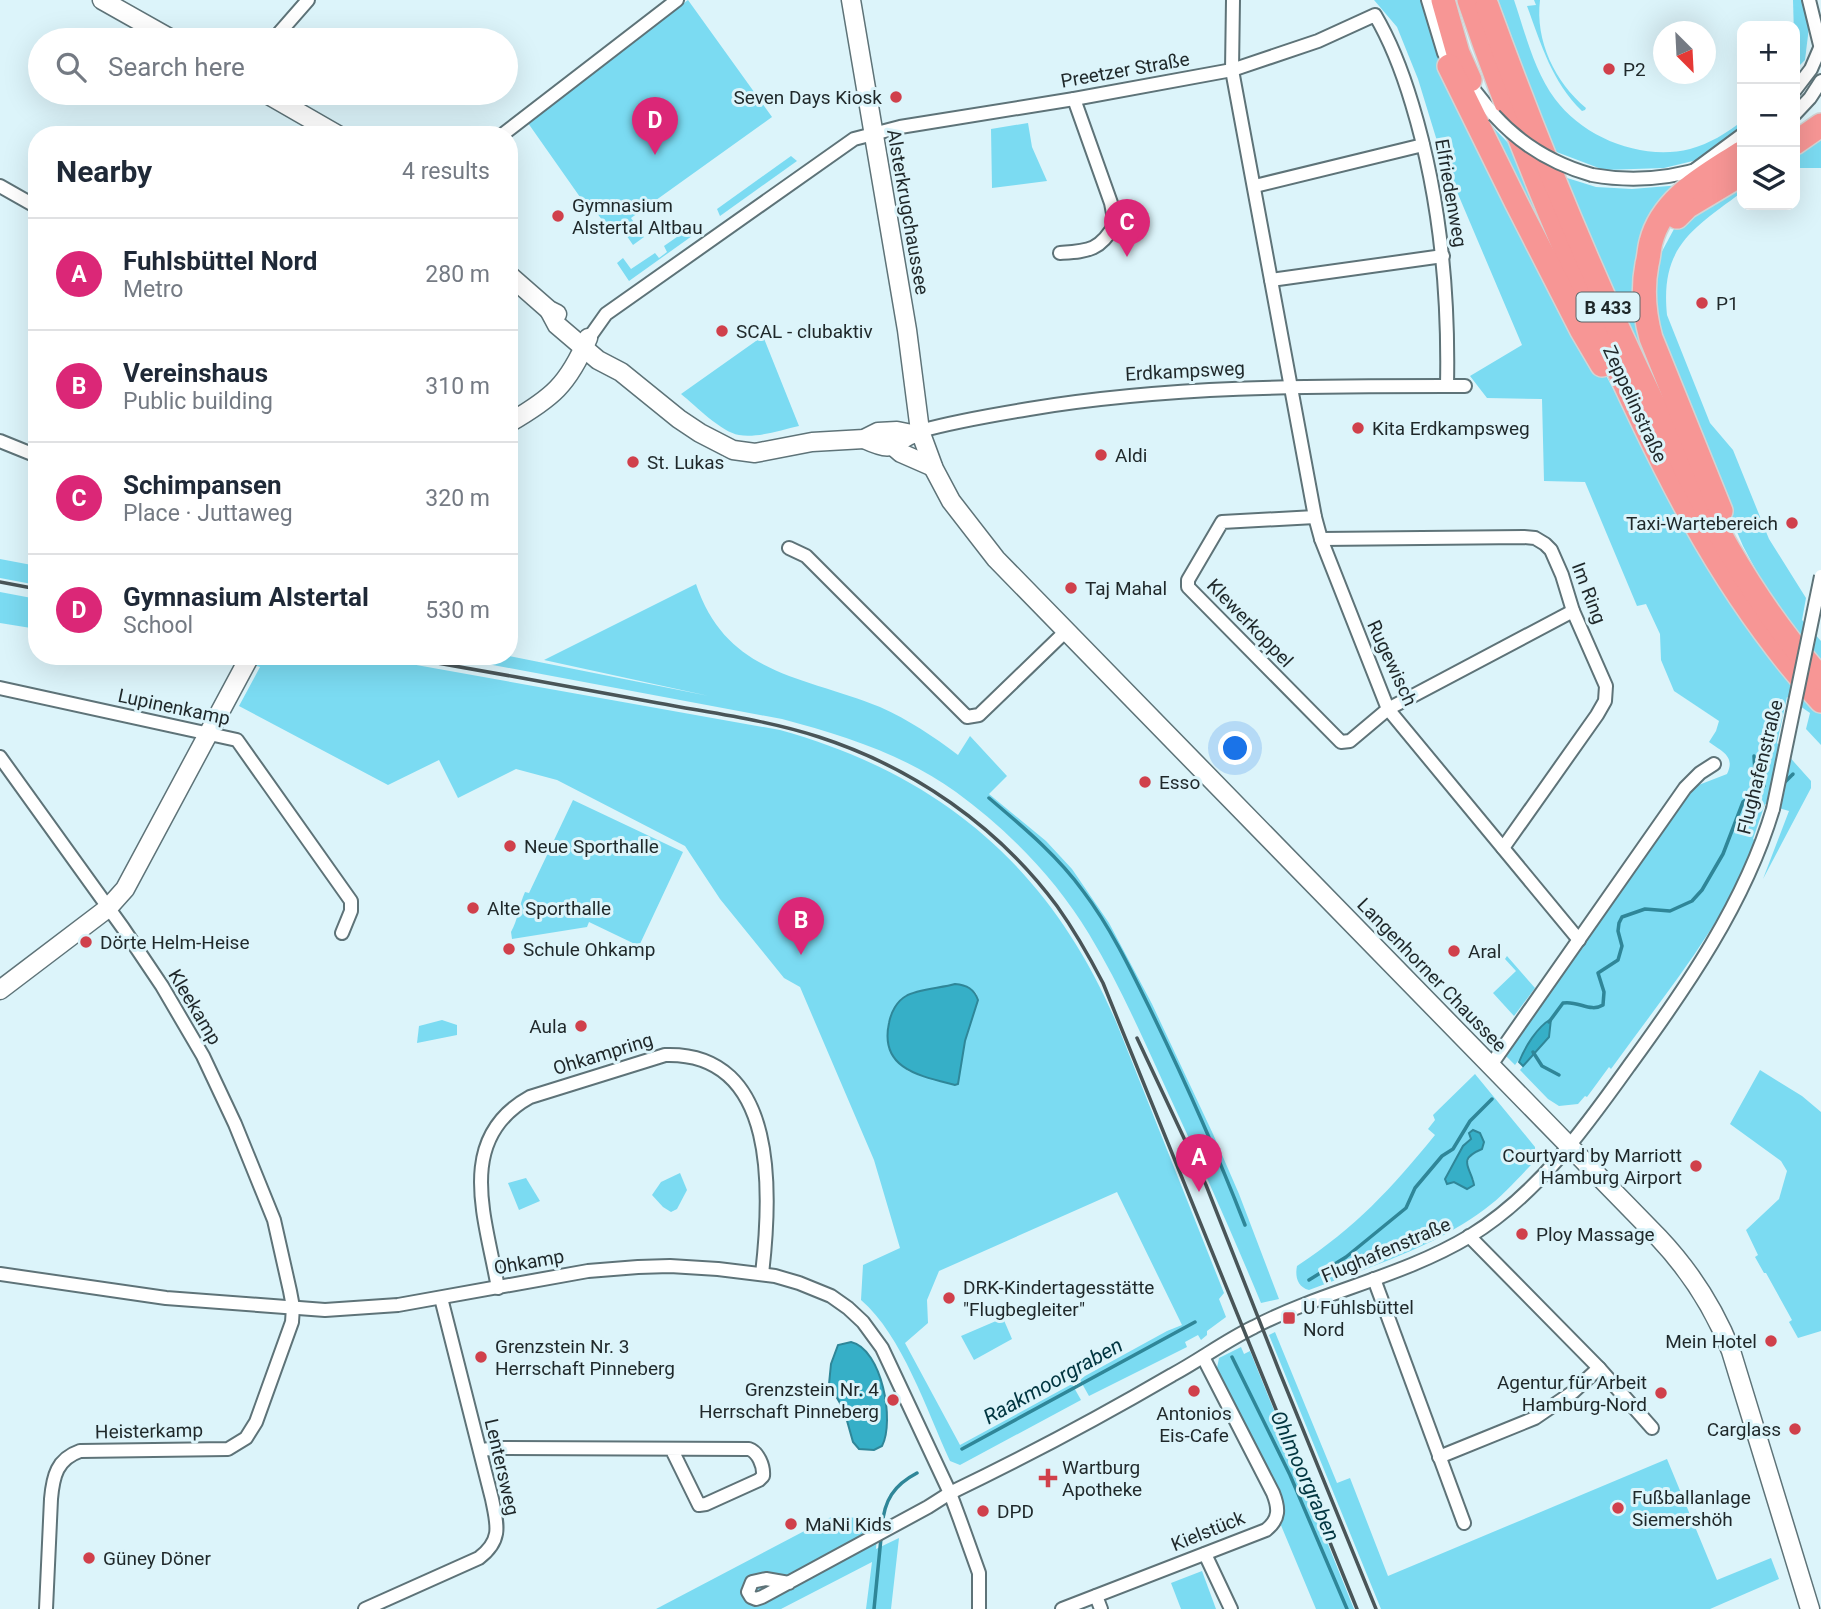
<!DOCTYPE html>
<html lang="en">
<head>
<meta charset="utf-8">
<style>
  body { margin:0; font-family:Roboto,sans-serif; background:#f6f6f7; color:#1f2937 }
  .controls { position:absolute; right:21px; top:21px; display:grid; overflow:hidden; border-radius:14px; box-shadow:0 7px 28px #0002 }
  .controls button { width:63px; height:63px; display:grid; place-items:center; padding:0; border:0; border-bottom:2px solid #e0e1e3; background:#fff; color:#1f2937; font:35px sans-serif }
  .compass { position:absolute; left:1653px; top:21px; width:63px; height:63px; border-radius:50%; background:#fff; box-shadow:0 7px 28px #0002; rotate:156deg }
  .you { position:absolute; left:1236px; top:749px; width:24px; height:24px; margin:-18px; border:5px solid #fff; border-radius:50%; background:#1a73e8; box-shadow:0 0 0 10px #1a73e833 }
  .badge { display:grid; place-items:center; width:46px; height:46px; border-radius:50%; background:#db2777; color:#fff; font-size:23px; font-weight:700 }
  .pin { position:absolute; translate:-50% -58px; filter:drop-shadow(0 2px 4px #0008) }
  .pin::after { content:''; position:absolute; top:37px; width:24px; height:21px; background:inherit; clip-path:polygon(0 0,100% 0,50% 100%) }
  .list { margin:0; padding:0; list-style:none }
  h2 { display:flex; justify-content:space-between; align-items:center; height:91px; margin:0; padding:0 28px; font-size:30px }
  h2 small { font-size:23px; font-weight:400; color:#747a83 }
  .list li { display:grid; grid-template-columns:46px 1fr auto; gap:21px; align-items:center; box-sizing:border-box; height:112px; padding:0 28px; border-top:2px solid #e0e1e3 }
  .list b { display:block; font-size:26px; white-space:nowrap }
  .list p { margin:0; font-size:23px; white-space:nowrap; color:#747a83 }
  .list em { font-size:23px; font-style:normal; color:#747a83 }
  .icon { flex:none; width:38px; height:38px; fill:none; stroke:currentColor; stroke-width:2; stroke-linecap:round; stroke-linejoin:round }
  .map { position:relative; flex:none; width:1821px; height:1609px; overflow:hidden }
  .search { position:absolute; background:#fff; box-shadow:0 7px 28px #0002; left:28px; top:28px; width:490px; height:77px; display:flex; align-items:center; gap:18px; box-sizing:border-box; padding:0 24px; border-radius:38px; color:#747a83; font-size:26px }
  .panel { position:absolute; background:#fff; box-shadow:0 7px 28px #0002; left:28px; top:126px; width:490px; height:539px; border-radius:28px }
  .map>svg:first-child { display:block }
  .green { fill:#7bdbf2; fill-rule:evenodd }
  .water { fill:#36afc7; stroke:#2f8698; stroke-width:2 }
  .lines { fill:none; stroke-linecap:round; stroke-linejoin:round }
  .stream { stroke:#2f8698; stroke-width:3.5 }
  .street-casing { stroke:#5e7378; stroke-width:16 }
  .secondary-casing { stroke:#5e7378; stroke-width:21 }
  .highway-casing { stroke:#d2d4d4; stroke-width:26 }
  .street { stroke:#fff; stroke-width:12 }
  .secondary { stroke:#fff; stroke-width:18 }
  .highway { stroke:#f79695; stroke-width:23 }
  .rail { stroke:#495558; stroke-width:3.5 }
  .street-bridge-casing { stroke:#5e7378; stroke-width:16; stroke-linecap:butt }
  .street-bridge { stroke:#fff; stroke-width:12 }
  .poi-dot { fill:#d0404b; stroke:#dcf4fa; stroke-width:2.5 }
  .labels { text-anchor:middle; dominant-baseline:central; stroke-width:6; stroke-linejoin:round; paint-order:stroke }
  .shield { fill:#dcf4fa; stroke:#586568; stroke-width:2 }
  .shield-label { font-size:18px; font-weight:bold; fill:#1f282a }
  .poi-label { font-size:19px; fill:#1f282a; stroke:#dcf4fa; text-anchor:start }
  .street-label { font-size:19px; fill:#1f282a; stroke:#dcf4fa }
  .water-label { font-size:21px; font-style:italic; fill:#003540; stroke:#dcf4fa }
</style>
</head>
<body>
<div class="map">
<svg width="1821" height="1609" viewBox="0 0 1821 1609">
  <rect width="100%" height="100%" fill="#dcf4fa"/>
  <g class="green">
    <polygon points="688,0 772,117 631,218 644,237 633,245 620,226 611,232 591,205 587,207 528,123"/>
    <path d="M1374,0H1424C1489,135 1551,272 1621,404C1680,516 1729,625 1821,714V745L1806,729L1810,713L1787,697L1777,743L1811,781V788L1763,879L1789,811L1765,804L1753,839L1757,841C1723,926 1664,995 1611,1069L1609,1067L1587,1097L1585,1096L1578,1104L1559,1106L1548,1099L1520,1070L1549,1037L1548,1021L1515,1065L1506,1056L1689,792L1696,786L1727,774C1736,756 1721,751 1709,742L1716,731L1719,721L1674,691L1661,660L1660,634L1646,604L1637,606L1585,482L1544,481L1542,399L1487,398L1470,376L1522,345L1441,154L1418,79L1397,27Z"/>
    <path d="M1498,0H1514C1525,32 1534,71 1555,99C1584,138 1642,161 1690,149C1709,144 1727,133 1742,121V131L1697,160L1664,168L1604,170L1554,151Z"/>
    <path d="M1534,0H1540C1535,41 1555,82 1586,108L1585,110L1582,111C1552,82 1541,44 1527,6L1536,5Z"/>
    <polygon points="1793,0 1803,0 1809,27 1805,60 1795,70"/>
    <polygon points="1482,111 1489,123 1511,146 1588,327"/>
    <polygon points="1028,123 1032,147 1047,181 992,188 991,129"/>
    <polygon points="1821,134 1821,168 1795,168 1795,150"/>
    <polygon points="791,156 797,161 720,216 717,209"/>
    <polygon points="1564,177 1596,187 1632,189 1681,185 1634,275 1703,482 1645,372"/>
    <path d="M1742,181V192C1693,229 1660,246 1667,315L1710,423L1733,450L1769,539L1806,598L1802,620L1821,641V662L1767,591L1743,546L1715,480L1659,329L1652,301L1659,257L1674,229L1685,218Z"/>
    <polygon points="687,230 692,236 629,281 617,263 623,258 631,269 655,253 659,258 667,252 664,246"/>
    <path d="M763,336L799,426C781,430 758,438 739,435C721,432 696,406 681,394Z"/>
    <polygon points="0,559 37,566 37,585 0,578"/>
    <path d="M696,584C727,676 804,676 880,707C909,720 933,736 958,755L970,736L1007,776L989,794L1046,841L1072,869L1109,923L1152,1004L1213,1134L1239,1194L1279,1299L1261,1303C1232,1233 1201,1164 1169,1095C1144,1041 1120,985 1089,934C1056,879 1008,830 956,792C905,755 843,735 782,719L445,656H509L709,696L544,660Z"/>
    <polygon points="0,592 37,599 37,629 0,623"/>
    <path d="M224,656H366L780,730C942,775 1051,869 1117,1024L1224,1293L1219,1299L1226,1317L1207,1331V1335L1201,1340L1198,1335L1185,1342L1187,1347L1089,1396L1080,1380L1085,1376L1167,1331L1182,1325L1117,1192L939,1271L927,1300L928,1323L905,1343L960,1445L1072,1384L1081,1400L960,1465L950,1461C927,1411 902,1335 861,1300L863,1265L900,1248L874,1160L800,987L784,978L720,899L685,846L557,780L516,769L458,798L439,760L388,785L239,706L260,667ZM969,988L976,993L978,1000L965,1041L957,1084L954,1085L908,1071L889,1049L887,1031L890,1017L915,993Z"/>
    <path d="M573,800L683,852L639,946L589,922L587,927L512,939L511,932C518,920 519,905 525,892L529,893Z"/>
    <polygon points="1507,956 1535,988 1514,1016 1493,993 1516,971 1505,959"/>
    <polygon points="442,1020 457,1025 457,1035 417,1043 419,1026"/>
    <polygon points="1760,1070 1802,1096 1821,1112 1821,1331 1798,1338 1789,1322 1792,1320 1766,1273 1764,1273 1755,1257 1758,1255 1746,1230 1779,1199 1787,1171 1781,1161 1730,1124"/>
    <path d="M1475,1074L1535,1147V1161C1519,1177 1503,1196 1485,1209C1433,1248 1369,1267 1309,1290C1297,1287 1295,1276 1297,1266C1356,1227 1391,1189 1435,1135L1428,1129L1435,1120L1433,1115ZM1471,1137L1484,1142L1482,1149C1467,1156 1462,1166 1474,1180L1467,1189L1454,1182L1449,1170Z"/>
    <polygon points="680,1173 687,1190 677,1209 671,1212 663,1207 652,1195 661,1182"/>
    <polygon points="526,1178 540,1201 519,1210 508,1183"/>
    <polygon points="1003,1318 1012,1339 974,1360 961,1336"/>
    <polygon points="1275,1332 1337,1483 1350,1478 1388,1576 1667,1459 1717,1580 1771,1558 1779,1579 1710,1609 1381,1609 1269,1335"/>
    <polygon points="1241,1347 1244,1354 1250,1351 1354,1609 1316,1609 1280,1523 1282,1510 1281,1495 1217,1368 1219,1358"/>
    <polygon points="831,1517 867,1518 878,1520 876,1549 899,1538 891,1609 866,1609 872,1562 781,1609 656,1609"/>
    <polygon points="1202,1571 1216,1609 1181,1609 1171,1583"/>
  </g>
  <g class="water">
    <path d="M955,984C967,985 974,989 978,1000L965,1041L958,1084L955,1085C920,1076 879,1069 889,1023C891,1012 897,1001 906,996C917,989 942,988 955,984Z"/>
    <path d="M1551,1019L1549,1037L1523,1066L1519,1062C1525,1047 1537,1027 1551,1019Z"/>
    <path d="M1473,1130L1480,1133L1484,1142L1482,1149C1456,1160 1471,1167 1474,1185L1467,1189L1454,1182L1447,1184L1445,1179L1463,1146L1471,1139L1469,1133Z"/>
    <path d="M851,1342C882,1349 895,1421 882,1446L874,1450L859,1449L853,1442L844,1410L829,1384L831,1364L838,1345Z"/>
  </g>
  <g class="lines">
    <g class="stream">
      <polyline points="1754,756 1755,772 1763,786"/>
      <polyline points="1782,785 1793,774"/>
      <path d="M989,798C1023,827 1057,855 1083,891C1111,928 1131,970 1151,1011C1185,1081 1217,1153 1245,1225"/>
      <path d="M1549,1022L1563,1003C1578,1000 1590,1013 1603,1005L1604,992L1598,973L1618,960L1622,946L1618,931L1619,923L1622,917L1645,909L1670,911L1692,901L1702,890L1723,854L1743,802L1764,786"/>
      <polyline points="1533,1052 1542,1066 1559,1075"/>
      <polyline points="1309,1280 1346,1257 1406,1208 1415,1188 1442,1156 1453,1149 1470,1121 1492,1099"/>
      <polyline points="1232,1357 1290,1475 1347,1609"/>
      <polyline points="962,1449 1195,1322"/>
      <path d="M882,1527C884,1500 894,1485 917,1473"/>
      <polyline points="874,1609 881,1538"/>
    </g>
    <defs>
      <g id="street">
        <polyline points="1233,0 1232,70 1315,517 1321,539 1388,709 1579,940"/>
        <polyline points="1428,0 1444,53 1452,68"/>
        <polyline points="1809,0 1821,49"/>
        <polyline points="273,40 308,0"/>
        <polyline points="1466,80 1494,115"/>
        <polyline points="1795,90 1811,69 1820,48"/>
        <polyline points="1795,114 1810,98 1821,81"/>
        <polyline points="502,135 677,0"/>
        <polyline points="1696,169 1742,135"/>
        <path d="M1592,175C1631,182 1669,179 1706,167"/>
        <polyline points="0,186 37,207"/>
        <polyline points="1255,186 1423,145"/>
        <path d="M1060,253C1088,251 1100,251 1115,224L1111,203L1074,99"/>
        <polyline points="1271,280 1443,256"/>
        <path d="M589,338L606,314L854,139L900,127L1074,99L1232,70L1318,41L1375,15C1391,42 1403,74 1412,104C1440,196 1449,290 1447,386"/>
        <path d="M920,431C956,421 992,415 1029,409C1174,385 1319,386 1465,386"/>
        <polyline points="0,441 37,456"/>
        <polyline points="1315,517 1222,522 1188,580 1188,587 1341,742 1350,741 1388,709 1573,611"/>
        <polyline points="1321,539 1524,537 1535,538 1545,544 1551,550 1562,575 1573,611 1606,686 1605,701 1597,715 1503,848"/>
        <polyline points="789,548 806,556 967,717 979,715 1066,631"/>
        <polyline points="0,688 237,740 351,901 351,911 342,933"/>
        <path d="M0,757L123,928L162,986L203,1056L235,1124L274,1220L290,1291L293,1307L292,1322L256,1422L246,1438L228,1449L80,1451C57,1459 53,1476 51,1499L46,1609"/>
        <polyline points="1491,1065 1685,788 1700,773 1714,764"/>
        <polyline points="1469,1236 1599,1368 1652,1428"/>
        <polyline points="0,1274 166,1298 325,1310 398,1305 588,1271 638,1267 670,1266 718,1269 775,1276 799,1283 831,1296 848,1308 863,1322 882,1348 950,1493 960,1520 979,1573 979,1609"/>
        <polyline points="1374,1279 1464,1523"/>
        <path d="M498,1288C486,1219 454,1139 530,1097L665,1055C780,1051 771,1197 762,1274"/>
        <path d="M480,1450L502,1448L749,1449C758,1452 764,1466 763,1476L759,1480L706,1504L699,1505L672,1450"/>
        <polyline points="1439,1457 1535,1418 1573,1392 1599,1368"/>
        <polyline points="1205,1554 1231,1609"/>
        <path d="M789,1583L766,1579L752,1582L748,1592L751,1597L756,1599L762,1597L928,1507L950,1493C1025,1457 1100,1417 1172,1375C1200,1360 1225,1341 1254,1327C1323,1291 1402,1277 1470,1236C1537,1195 1584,1129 1629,1066C1686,988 1745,903 1773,809"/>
        <polyline points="1096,1596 1101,1609"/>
        <path d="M365,1609L479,1558C503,1540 497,1524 492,1499L441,1298"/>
        <path d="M1062,1609L1266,1530C1280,1519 1279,1508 1273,1493L1203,1357"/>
      </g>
      <g id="secondary">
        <polyline points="102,0 173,40"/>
        <path d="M851,0L907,330L920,431L934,469L951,501L996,559L1659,1238C1691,1272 1714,1308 1731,1351L1810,1609"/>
        <polyline points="265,93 338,135"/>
        <polyline points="509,275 549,310 557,314"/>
        <polyline points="549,310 557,325 598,360 621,372 679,419 700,433 733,450 755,453 812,442 864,439 878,432 897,431 912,434"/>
        <path d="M509,423C552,398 568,385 588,338"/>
        <path d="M864,439C899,455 889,442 917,432"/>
        <polyline points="894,447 901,453 933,467"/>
        <polyline points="0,990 108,908 125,889 250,656"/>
      </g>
      <g id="highway">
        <polyline points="1443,0 1458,53 1470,80"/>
        <path d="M1469,0C1506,109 1549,215 1596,320C1656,456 1720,591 1821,701"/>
        <path d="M1487,6C1537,143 1592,277 1655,407C1701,502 1749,599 1821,678"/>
        <polyline points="1449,66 1516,202 1582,331 1602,365"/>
        <polyline points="1795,143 1821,125"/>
        <polyline points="1677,217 1687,207 1742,174"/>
        <path d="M1721,511L1651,338C1644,313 1642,290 1647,264C1649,257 1649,249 1651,242C1662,198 1706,176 1741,153"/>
      </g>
    </defs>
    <use href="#street" class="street-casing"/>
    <use href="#secondary" class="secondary-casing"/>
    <use href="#highway" class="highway-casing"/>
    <use href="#street" class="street"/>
    <use href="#secondary" class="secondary"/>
    <use href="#highway" class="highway"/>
    <g class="rail">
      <polyline points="0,582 37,589"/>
      <path d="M398,656C485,671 571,687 658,703C711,713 767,720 819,737C912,767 998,826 1057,906C1074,930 1089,956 1103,983L1357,1609"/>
      <polyline points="1137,1038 1206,1185 1280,1373 1376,1609"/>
    </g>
    <defs>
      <g id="street-bridge">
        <path d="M1494,115C1521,145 1553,164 1592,175"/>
        <polyline points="1773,809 1821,576"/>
      </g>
    </defs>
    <use href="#street-bridge" class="street-bridge-casing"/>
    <use href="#street-bridge" class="street-bridge"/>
  </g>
  <g class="poi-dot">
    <circle cx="1609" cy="69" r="7"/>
    <circle cx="896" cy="97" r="7"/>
    <circle cx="558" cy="216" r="7"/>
    <circle cx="1702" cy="303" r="7"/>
    <circle cx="722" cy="331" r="7"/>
    <circle cx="1358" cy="428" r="7"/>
    <circle cx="1101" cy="455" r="7"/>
    <circle cx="633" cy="462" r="7"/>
    <circle cx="1792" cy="523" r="7"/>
    <circle cx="1071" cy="588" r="7"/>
    <circle cx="1145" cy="782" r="7"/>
    <circle cx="510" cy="846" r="7"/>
    <circle cx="473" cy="908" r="7"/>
    <circle cx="86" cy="942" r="7"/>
    <circle cx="509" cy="949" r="7"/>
    <circle cx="1454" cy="951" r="7"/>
    <circle cx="581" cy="1026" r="7"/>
    <circle cx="1696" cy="1166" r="7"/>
    <circle cx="1522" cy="1234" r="7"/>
    <circle cx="949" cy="1298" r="7"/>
    <rect x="1282" y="1311" width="14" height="14" rx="3.5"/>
    <circle cx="1771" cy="1341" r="7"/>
    <circle cx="481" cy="1357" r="7"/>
    <circle cx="1194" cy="1391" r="7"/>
    <circle cx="1661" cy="1393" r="7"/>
    <circle cx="893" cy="1400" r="7"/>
    <circle cx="1795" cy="1429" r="7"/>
    <path d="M1044.5 1467.5h7v7h7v7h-7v7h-7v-7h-7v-7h7z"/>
    <circle cx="1618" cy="1508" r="7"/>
    <circle cx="983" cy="1511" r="7"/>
    <circle cx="791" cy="1524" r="7"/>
    <circle cx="89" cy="1558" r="7"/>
  </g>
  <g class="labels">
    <rect class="shield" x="1576.5" y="292.5" width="63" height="29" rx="5"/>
    <g class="shield-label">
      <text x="1608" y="307">B 433</text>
    </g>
    <g class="poi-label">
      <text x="1623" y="69">P2</text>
      <text x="882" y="97" text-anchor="end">Seven Days Kiosk</text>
      <text x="572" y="205">Gymnasium<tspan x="572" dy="22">Alstertal Altbau</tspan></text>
      <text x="1716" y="303">P1</text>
      <text x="736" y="331">SCAL - clubaktiv</text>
      <text x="1372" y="428">Kita Erdkampsweg</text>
      <text x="1115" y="455">Aldi</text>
      <text x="647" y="462">St. Lukas</text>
      <text x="1778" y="523" text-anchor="end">Taxi-Wartebereich</text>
      <text x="1085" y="588">Taj Mahal</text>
      <text x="1159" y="782">Esso</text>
      <text x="524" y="846">Neue Sporthalle</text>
      <text x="487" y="908">Alte Sporthalle</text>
      <text x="100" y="942">Dörte Helm-Heise</text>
      <text x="523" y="949">Schule Ohkamp</text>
      <text x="1468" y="951">Aral</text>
      <text x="567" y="1026" text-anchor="end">Aula</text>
      <text x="1682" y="1155" text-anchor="end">Courtyard by Marriott<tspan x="1682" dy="22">Hamburg Airport</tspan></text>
      <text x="1536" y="1234">Ploy Massage</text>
      <text x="963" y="1287">DRK-Kindertagesstätte<tspan x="963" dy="22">"Flugbegleiter"</tspan></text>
      <text x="1303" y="1307">U Fuhlsbüttel<tspan x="1303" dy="22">Nord</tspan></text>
      <text x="1757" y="1341" text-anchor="end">Mein Hotel</text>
      <text x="495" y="1346">Grenzstein Nr. 3<tspan x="495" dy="22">Herrschaft Pinneberg</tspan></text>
      <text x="1647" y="1382" text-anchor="end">Agentur für Arbeit<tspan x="1647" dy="22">Hamburg-Nord</tspan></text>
      <text x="879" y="1389" text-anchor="end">Grenzstein Nr. 4<tspan x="879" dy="22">Herrschaft Pinneberg</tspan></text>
      <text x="1194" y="1413" text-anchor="middle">Antonios<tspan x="1194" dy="22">Eis-Cafe</tspan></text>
      <text x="1781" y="1429" text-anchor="end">Carglass</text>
      <text x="1062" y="1467">Wartburg<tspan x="1062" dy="22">Apotheke</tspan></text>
      <text x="1632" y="1497">Fußballanlage<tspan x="1632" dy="22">Siemershöh</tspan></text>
      <text x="997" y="1511">DPD</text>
      <text x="805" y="1524">MaNi Kids</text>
      <text x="103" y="1558">Güney Döner</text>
    </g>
    <g class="street-label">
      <text transform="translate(1125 70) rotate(-10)">Preetzer Straße</text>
      <text transform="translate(1451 193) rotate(80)">Elfriedenweg</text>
      <text transform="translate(908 212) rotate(80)">Alsterkrugchaussee</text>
      <text transform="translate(1185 371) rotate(-3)">Erdkampsweg</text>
      <text transform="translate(1635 404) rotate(65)">Zeppelinstraße</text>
      <text transform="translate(1589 593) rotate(69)">Im Ring</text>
      <text transform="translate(1250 623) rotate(46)">Klewerkoppel</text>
      <text transform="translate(1392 663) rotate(65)">Rugewisch</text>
      <text transform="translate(174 707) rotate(12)">Lupinenkamp</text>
      <text transform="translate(1760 767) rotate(-76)">Flughafenstraße</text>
      <text transform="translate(1432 975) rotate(46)">Langenhorner Chaussee</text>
      <text transform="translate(195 1007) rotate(59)">Kleekamp</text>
      <text transform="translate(603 1054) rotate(-17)">Ohkampring</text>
      <text transform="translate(1386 1250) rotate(-23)">Flughafenstraße</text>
      <text transform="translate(529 1262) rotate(-10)">Ohkamp</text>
      <text transform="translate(149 1431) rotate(-1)">Heisterkamp</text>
      <text transform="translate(502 1467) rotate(77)">Lentersweg</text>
      <text transform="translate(1208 1531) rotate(-22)">Kielstück</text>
    </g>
    <g class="water-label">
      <text transform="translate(1053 1381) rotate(-29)">Raakmoorgraben</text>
      <text transform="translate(1305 1476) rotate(66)">Ohlmoorgraben</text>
    </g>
  </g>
</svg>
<div class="controls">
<button>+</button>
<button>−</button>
<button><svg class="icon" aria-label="layers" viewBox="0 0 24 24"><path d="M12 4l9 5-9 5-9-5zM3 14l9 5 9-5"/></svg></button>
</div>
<svg class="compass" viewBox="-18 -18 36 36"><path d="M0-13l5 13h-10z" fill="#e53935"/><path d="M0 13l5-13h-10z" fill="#747a83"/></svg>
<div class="you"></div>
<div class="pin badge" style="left:1199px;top:1192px">A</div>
<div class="pin badge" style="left:801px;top:955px">B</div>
<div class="pin badge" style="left:1127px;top:257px">C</div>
<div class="pin badge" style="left:655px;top:155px">D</div>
<div class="search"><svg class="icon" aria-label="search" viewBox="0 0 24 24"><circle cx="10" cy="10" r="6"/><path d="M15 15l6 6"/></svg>Search here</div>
<section class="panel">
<h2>Nearby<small>4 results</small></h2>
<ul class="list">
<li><span class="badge">A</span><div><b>Fuhlsbüttel Nord</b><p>Metro</p></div><em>280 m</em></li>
<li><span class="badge">B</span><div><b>Vereinshaus</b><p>Public building</p></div><em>310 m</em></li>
<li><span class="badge">C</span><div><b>Schimpansen</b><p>Place · Juttaweg</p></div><em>320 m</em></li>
<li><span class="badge">D</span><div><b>Gymnasium Alstertal</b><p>School</p></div><em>530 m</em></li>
</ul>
</section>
</div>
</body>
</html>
